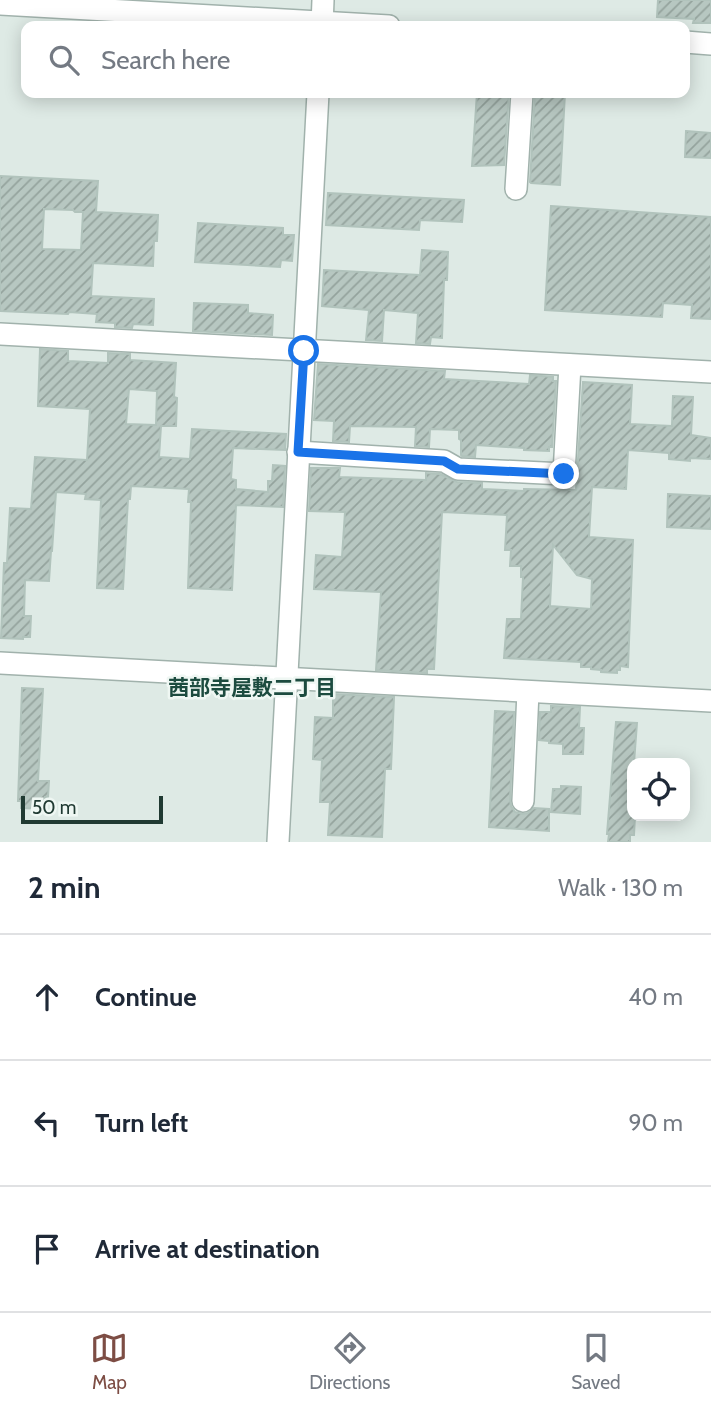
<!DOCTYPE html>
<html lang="en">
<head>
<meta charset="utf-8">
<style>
  body { margin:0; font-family:Cabin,"Noto Sans JP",sans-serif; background:#f6f6f7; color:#1f2937 }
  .controls { position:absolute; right:21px; bottom:21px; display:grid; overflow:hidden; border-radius:14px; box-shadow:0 4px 18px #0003 }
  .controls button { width:63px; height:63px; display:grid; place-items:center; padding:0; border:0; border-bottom:2px solid #e0e1e3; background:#fff; color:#1f2937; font:35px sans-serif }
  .scale { position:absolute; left:21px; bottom:18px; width:142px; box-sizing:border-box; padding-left:7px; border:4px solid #203a32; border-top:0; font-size:19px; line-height:24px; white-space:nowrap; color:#203a32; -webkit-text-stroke:5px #eff7f3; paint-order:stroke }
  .stop { position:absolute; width:21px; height:21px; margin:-16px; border:5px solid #1a73e8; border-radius:50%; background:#fff }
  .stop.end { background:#1a73e8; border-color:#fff; box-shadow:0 2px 7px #0008 }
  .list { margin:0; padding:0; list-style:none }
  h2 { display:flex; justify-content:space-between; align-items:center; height:91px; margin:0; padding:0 28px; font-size:30px }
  h2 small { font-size:23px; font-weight:400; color:#747a83 }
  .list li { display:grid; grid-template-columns:46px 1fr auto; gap:21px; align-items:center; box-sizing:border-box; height:126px; padding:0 28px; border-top:2px solid #e0e1e3 }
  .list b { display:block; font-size:26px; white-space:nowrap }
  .list em { font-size:23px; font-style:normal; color:#747a83 }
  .icon { flex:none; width:38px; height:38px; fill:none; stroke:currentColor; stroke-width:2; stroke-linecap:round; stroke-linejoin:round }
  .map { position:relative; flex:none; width:711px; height:842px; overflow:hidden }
  .search { position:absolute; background:#fff; box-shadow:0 4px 18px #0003; left:21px; right:21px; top:21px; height:77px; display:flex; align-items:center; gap:18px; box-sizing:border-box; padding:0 24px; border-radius:14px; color:#747a83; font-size:26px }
  .sheet { height:469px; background:#fff }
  nav { display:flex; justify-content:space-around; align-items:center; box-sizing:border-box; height:98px; border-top:2px solid #e0e1e3; background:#fff; font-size:19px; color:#747a83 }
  nav a { display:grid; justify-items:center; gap:4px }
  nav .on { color:#7d4d44 }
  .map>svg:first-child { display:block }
  .building { fill:url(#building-hatch); stroke:#b1c3bc; stroke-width:2; fill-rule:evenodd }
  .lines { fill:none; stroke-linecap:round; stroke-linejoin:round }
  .minor-casing { stroke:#a1b2ac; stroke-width:24 }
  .minor { stroke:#fff; stroke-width:21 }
  .route { stroke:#1a73e8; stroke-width:9 }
  .labels { text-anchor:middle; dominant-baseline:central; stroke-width:5; stroke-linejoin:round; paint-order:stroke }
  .neighbourhood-label { font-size:21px; font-weight:bold; fill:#1c4b3f; stroke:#eff7f3 }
</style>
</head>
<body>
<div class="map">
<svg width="711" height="842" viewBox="0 0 711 842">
  <defs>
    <pattern id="building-hatch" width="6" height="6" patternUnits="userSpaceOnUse" patternTransform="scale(1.75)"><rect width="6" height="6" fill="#b7c7c1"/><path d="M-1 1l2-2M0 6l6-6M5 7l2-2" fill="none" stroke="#94a39d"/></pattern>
  </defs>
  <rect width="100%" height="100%" fill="#deeae5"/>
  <g class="building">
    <polygon points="658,0 711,0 711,23 693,23 694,19 657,17"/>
    <polygon points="477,93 509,93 504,165 472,166"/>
    <polygon points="535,93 565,93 560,185 531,183 530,182"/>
    <polygon points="686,131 711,133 711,158 685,157"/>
    <path d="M0,176L98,181L96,212L158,215L157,241H154L153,266L93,263L91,296L154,299L153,325L133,324L132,328L115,327V323L96,322L97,314L69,312L68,314L0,311ZM44,209L73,210L75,212H83L81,250L42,249Z"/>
    <polygon points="328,193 464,200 462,222 420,220 419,230 326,225"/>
    <polygon points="551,206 711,217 711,319 691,318 692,305 663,303 662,317 545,310"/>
    <polygon points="198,223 283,228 283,235 294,235 292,261 281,260 280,267 195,262"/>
    <polygon points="422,250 448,252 447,280 444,280 442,338 431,337 430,344 416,343 418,313 384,310 382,341 366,340 369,310 322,306 324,270 420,275"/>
    <polygon points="194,303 248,305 248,313 273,315 272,335 193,331"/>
    <path d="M40,349L68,351V361L108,363V353L130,354V360L176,363L174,397L177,398L176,426H161L159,457L190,459L192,429L286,434L285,450L233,448L231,479L236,480V489L268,492V481H272L273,465L285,466L283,507L236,505L232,590L188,588L191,502H188L189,489L131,486L130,499H128L123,589L97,588L101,500L85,499L86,494L56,492L52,551H51L49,581L25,580L24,616H31L30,637H23V639L1,638L4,563H7L10,508L31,509L35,457L87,460L90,409L38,406ZM129,389L157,391L156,425L126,424Z"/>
    <polygon points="318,364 445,371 444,379 496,382 529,384 530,375 553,377 553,381 556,381 552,447 549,447 549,451 524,450 524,448 476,445 475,457 462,456 461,455 461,440 459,439 459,430 430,429 429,447 415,446 416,427 350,426 349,442 333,441 334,421 314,420"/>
    <path d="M583,382L632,385L630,424L672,426L673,396L693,397L691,435L711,438V459L690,458V461L669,459V453L628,450L626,489L592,487L589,537L633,540L628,667L620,666V670H617V673L601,672V670L591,669V667H581V662L504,658L507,619H521L523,577H521V566H510L511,550H505L507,515L442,512L434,669H427V673L376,670L381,592L314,589L316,555L342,557L345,512L309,511L311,468H340L339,477L426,480V473L440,474L457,482L482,483V489L524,491V489L576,490ZM553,545L577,575L592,579L591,609L550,606Z"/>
    <polygon points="668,494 711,496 711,529 667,527"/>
    <polygon points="22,688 43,689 38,781 49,781 48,797 45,797 44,809 21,808 21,801 18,801"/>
    <polygon points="333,694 394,697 391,769 385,769 382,837 328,835 330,802 320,802 322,760 313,759 315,717 333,718"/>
    <polygon points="551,706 580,707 579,728 584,728 583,754 563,754 563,744 549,743 549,741 539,740 540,712 551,712"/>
    <polygon points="495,711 514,712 510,800 511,806 515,812 522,814 528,813 534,808 549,809 549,831 489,827"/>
    <polygon points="616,722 637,723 634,763 632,763 632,816 635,816 634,835 630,835 630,842 608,842 609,834 607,834"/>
    <polygon points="561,786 581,787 580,814 551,812 553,789 561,789"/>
  </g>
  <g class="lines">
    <defs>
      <g id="minor">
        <polyline points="0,4 389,26"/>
        <polyline points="322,26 323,0"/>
        <polyline points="685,42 711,44"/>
        <polyline points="516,189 522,93"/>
        <polyline points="0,334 711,372"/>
        <polyline points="298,452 444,461 458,469 564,474 570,365"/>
        <polyline points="0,663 711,701"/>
        <polyline points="523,801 528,692"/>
        <polyline points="278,842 318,93"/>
      </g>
    </defs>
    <use href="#minor" class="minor-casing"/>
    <use href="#minor" class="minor"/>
  </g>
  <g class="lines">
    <polyline class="route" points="304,351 298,452 444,461 458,469 564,474"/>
  </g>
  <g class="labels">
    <g class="neighbourhood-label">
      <text x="252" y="687">茜部寺屋敷二丁目</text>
    </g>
  </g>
</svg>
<div class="controls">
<button><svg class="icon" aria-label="locate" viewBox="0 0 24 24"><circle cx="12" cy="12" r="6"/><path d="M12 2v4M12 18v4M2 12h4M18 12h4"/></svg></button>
</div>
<div class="scale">50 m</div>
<div class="stop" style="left:304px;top:351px"></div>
<div class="stop end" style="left:564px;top:474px"></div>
<div class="search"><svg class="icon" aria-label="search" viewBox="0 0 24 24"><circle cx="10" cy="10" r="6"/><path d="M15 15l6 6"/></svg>Search here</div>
</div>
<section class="sheet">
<h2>2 min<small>Walk · 130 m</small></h2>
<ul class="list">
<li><svg class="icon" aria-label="ahead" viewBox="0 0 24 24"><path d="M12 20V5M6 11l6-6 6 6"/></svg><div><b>Continue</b></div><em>40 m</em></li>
<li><svg class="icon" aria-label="left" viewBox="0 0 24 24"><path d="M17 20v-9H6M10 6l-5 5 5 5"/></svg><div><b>Turn left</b></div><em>90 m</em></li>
<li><svg class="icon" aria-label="arrive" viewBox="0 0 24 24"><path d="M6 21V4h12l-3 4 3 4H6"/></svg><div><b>Arrive at destination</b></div></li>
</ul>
</section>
<nav>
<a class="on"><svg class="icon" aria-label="map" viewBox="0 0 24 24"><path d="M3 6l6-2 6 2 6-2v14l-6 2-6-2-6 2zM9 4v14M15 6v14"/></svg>Map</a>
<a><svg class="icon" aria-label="directions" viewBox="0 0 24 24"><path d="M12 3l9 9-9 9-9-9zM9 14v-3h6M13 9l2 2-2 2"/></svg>Directions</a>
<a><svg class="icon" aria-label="saved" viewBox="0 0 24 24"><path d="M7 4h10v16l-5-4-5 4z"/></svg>Saved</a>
</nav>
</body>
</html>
